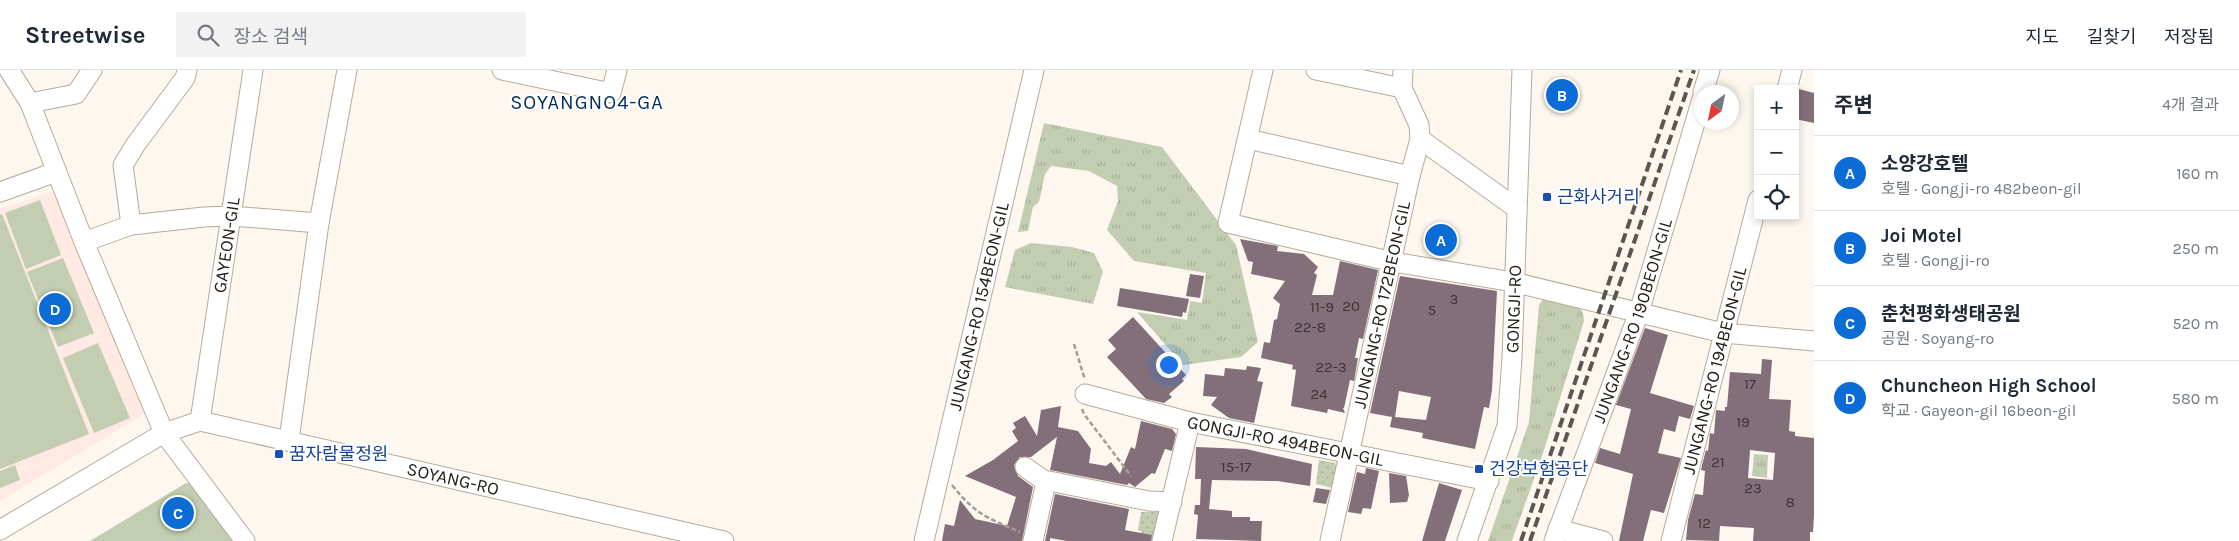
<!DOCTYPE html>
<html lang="ko">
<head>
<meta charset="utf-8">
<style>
  body { margin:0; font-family:Karla,"Noto Sans KR",sans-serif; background:#f2f2f3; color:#1f2937 }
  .controls { position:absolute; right:15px; top:15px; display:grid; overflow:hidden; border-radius:0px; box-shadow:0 2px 8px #0003 }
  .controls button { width:45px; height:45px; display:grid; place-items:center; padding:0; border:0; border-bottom:1px solid #e0e1e3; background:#fff; color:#1f2937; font:25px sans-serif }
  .compass { position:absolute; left:1694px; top:15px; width:45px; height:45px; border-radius:50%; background:#fff; box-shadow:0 2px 8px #0003; rotate:213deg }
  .you { position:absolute; left:1168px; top:294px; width:18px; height:18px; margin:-12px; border:4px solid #fff; border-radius:50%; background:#1a73e8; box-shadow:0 0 0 8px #1a73e833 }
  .badge { display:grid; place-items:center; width:32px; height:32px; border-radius:50%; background:#0a6cd4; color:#fff; font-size:16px; font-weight:700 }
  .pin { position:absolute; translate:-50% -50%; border:2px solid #fff; box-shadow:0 1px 5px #0006 }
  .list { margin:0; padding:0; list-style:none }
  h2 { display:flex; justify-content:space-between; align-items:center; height:65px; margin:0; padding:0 20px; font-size:21px }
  h2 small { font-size:16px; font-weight:400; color:#747a83 }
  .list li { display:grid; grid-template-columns:32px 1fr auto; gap:15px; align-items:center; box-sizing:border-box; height:75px; padding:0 20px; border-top:1px solid #e0e1e3 }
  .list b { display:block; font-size:19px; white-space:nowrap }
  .list p { margin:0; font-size:16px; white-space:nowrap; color:#747a83 }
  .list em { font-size:16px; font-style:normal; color:#747a83 }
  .icon { flex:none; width:28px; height:28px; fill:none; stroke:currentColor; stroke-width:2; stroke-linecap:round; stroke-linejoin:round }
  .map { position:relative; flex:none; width:1814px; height:471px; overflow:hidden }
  header { display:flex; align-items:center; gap:30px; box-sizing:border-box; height:70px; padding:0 25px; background:#fff; border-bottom:1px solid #e0e1e3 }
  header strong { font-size:24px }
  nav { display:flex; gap:28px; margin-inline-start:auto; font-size:18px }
  .search { width:350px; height:45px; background:#f2f2f3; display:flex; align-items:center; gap:12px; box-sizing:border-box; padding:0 18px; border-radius:0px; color:#747a83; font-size:19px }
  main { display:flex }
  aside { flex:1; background:#fff }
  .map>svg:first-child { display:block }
  .education { fill:#fee9e3 }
  .grass { fill:url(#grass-tufts) }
  .park { fill:#c3cdb1 }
  .garden { fill:url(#garden-dots) }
  .building { fill:#826f7a; fill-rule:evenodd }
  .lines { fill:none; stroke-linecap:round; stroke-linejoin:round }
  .minor-casing { stroke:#b8aa99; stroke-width:21 }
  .path { stroke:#a49e97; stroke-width:2.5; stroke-dasharray:5 2.5; stroke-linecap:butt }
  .minor { stroke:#fff; stroke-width:19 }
  .rail { stroke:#5b564f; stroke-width:4; stroke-dasharray:10 5; stroke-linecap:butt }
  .transit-dot { fill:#1a4fb4; stroke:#fff; stroke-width:2 }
  .labels { text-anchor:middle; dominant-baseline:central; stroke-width:4; stroke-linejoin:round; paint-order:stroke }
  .number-label { font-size:15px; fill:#3c3431 }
  .transit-label { font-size:18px; fill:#164399; stroke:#fff; text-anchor:start }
  .street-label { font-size:18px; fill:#252019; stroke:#fff }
  .quarter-label { font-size:20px; letter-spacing:1px; fill:#022d5f; stroke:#fff }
</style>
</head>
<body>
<header>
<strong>Streetwise</strong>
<div class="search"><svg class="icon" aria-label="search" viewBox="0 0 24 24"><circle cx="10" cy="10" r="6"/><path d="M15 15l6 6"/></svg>장소 검색</div>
<nav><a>지도</a><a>길찾기</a><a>저장됨</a></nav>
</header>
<main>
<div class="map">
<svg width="1814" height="471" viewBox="0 0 1814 471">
  <defs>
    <pattern id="grass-tufts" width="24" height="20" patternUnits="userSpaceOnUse" patternTransform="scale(1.25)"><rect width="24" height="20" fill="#c3cdb1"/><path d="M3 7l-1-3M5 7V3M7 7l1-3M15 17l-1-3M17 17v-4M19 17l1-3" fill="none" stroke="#a7b098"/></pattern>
    <pattern id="garden-dots" width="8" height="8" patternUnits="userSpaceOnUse" patternTransform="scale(1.25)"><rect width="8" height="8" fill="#c3cdb1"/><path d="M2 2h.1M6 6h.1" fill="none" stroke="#a7b098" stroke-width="1.8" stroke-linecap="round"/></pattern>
  </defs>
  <rect width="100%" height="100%" fill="#fdf7f0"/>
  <polygon class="education" points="60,119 152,339 0,431 0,139"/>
  <g class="grass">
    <polygon points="1044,53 1162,77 1236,175 1258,272 1241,287 1183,295 1137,242 1187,250 1190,231 1202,233 1206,203 1134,191 1107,160 1118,131 1117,116 1089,101 1051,96 1045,104 1039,132 1033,137 1028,161 1018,162"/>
    <polygon points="1031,173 1072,177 1094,183 1103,202 1093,234 1005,217 1015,180"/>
    <polygon points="1543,229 1579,237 1583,243 1584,251 1543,383 1512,471 1488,471 1529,352 1539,235"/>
    <polygon points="1754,384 1768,385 1767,408 1752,406"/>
  </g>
  <g class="park">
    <polygon points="40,130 61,185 26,199 5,143"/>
    <polygon points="2,144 89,364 0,399 0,145"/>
    <polygon points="63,188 94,263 58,277 27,202"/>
    <polygon points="98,273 130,348 94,363 63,288"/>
    <polygon points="15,395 20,410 0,418 0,401"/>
    <polygon points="186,413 200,415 239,471 90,471"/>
  </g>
  <g class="garden">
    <polygon points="1319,390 1335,393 1340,401 1337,419 1316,414"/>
    <polygon points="1141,442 1160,442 1153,471 1140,471 1142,462 1138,460"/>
  </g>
  <g class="building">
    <polygon points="1799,19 1814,23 1814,53 1795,49 1795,27"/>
    <polygon points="1240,169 1278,176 1277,181 1304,184 1318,197 1314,203 1317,205 1312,225 1333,225 1340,191 1378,200 1363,269 1359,268 1355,288 1358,288 1354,311 1350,310 1344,338 1343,338 1345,343 1328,339 1327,343 1291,336 1296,300 1292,299 1293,295 1261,288 1264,272 1270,273 1274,250 1277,249 1280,234 1273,228 1285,211 1251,204 1253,192 1248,191"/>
    <polygon points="1190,204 1204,206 1200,228 1186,226"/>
    <path d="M1400,206L1497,221L1492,320L1489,338L1484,337L1475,379L1422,368L1423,363L1390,357L1392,347L1370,343ZM1399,321L1431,327L1426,350L1395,347Z"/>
    <polygon points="1120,218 1189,229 1186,243 1183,242 1182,247 1117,236"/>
    <polygon points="1133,247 1186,305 1182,309 1184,311 1169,324 1172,327 1164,333 1146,329 1107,287 1116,279 1108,270"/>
    <polygon points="1645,258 1668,265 1650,323 1694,336 1690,349 1679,346 1675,362 1664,359 1658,383 1681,388 1664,443 1651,440 1643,471 1619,471 1633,404 1595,393 1600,378 1620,384 1631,339 1616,335"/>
    <path d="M1762,289L1772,290L1769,329L1791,330L1789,361L1795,362V366L1814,368V445L1813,462H1810V471H1753L1754,458L1720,456L1719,471L1686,470L1688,450L1695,424L1703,425L1705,401L1701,400L1702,395L1706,380L1708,381L1710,363L1714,364L1716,340L1725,341V337H1727L1730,302L1761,304ZM1750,380L1775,383L1773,410L1748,408Z"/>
    <polygon points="1247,296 1261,298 1257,311 1263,312 1254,353 1229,348 1211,335 1217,327 1203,326 1205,304 1224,306 1225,298 1246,300"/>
    <polygon points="1061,336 1058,357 1078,361 1091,379 1089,393 1106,396 1111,392 1120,404 1131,377 1135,379 1141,351 1172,359 1176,364 1172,381 1165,379 1155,404 1152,403 1135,417 1129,413 1127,415 1050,400 1057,367 1031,387 1020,387 1014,395 1018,406 1033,417 1022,471 942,471 945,454 954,456 960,430 975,449 1007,456 1016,427 965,406 993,390 1018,371 1012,361 1016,358 1013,353 1025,346 1037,366 1041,340"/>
    <polygon points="1196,377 1246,379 1312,394 1310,416 1277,411 1212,410 1209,439 1232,441 1232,447 1250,447 1250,451 1262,451 1261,471 1196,469 1198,445 1194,444 1195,435 1200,435 1201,409 1195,409"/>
    <polygon points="1366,398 1379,401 1371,439 1363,438 1361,444 1348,442 1357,402 1365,404"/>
    <polygon points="1389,403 1406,406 1409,425 1407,432 1390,433"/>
    <polygon points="1439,413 1462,420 1445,471 1422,471"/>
    <polygon points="1316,418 1330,420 1326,434 1313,432"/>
    <polygon points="1055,424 1129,439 1125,460 1152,465 1151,471 1067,471 1050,468 1050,471 1045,471"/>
  </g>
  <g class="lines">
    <defs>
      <g id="minor">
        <polyline points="9,0 30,33 84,172 164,363 245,471"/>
        <polyline points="502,0 611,23 617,0"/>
        <polyline points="1263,0 1228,153 1393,192 1513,212 1723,263 1814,271"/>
        <polyline points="1316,0 1402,18"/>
        <polyline points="1787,19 1792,0"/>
        <polyline points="1703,22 1710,0"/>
        <polyline points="30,33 76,24 92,0"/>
        <polyline points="1248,69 1410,106"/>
        <polyline points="1420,69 1516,138"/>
        <polyline points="0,122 56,102"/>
        <polyline points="131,155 123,95 136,74 185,8 187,0"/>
        <polyline points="84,172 131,155 204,147 231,146 319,153"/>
        <path id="s1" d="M1085,324L1190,352L1489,411"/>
        <path id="s2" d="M200,351L253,0"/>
        <polyline points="289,370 319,153 347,0"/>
        <polyline points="1025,397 1046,412"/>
        <polyline points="1558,459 1603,471"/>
        <path id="s3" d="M0,460L164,363L200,351L724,471"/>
        <path id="s4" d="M924,471L1034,0"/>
        <polyline points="1033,471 1046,412 1049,411 1149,431 1172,432"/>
        <polyline points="1162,471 1190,352"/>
        <path id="s5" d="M1330,471L1410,106L1420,69L1419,55L1402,18L1403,0"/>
        <path id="s6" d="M1467,471L1507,356L1512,288L1522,0"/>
        <path id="s7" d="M1554,471L1639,242L1702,29"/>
        <path id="s8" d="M1671,471L1758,130"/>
      </g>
    </defs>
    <use href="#minor" class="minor-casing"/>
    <g class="path">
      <polyline points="1074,274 1085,310"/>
      <polyline points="1082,339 1084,344 1131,406"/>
      <path d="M952,415C975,444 987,448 1020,462"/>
    </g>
    <use href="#minor" class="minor"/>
    <g class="rail">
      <polyline points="1521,471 1681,0"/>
      <polyline points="1530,471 1694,0"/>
    </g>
  </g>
  <g class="transit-dot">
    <rect x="1542" y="122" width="10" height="10" rx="2.5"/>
    <rect x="274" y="379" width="10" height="10" rx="2.5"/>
    <rect x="1474" y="394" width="10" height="10" rx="2.5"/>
  </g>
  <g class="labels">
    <g class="number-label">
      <text x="1454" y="229">3</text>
      <text x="1351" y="236">20</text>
      <text x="1322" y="237">11-9</text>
      <text x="1432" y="240">5</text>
      <text x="1310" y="257">22-8</text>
      <text x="1331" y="297">22-3</text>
      <text x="1750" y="314">17</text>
      <text x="1319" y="324">24</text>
      <text x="1743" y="352">19</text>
      <text x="1718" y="392">21</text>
      <text x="1236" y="397">15-17</text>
      <text x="1753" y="418">23</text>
      <text x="1790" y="432">8</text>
      <text x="1704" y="453">12</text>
    </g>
    <g class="transit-label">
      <text x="1557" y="127">근화사거리</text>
      <text x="289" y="384">꿈자람물정원</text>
      <text x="1489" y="399">건강보험공단</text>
    </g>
    <g class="street-label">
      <text stroke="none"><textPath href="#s2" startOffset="178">GAYEON-GIL</textPath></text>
      <text stroke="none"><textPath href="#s5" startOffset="242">JUNGANG-RO 172BEON-GIL</textPath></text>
      <text stroke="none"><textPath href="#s4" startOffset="241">JUNGANG-RO 154BEON-GIL</textPath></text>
      <text stroke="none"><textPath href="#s6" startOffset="239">GONGJI-RO</textPath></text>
      <text stroke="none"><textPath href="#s7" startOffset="234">JUNGANG-RO 190BEON-GIL</textPath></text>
      <text stroke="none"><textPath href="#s8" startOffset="176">JUNGANG-RO 194BEON-GIL</textPath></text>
      <text stroke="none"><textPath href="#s1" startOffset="206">GONGJI-RO 494BEON-GIL</textPath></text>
      <text stroke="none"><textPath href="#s3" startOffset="488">SOYANG-RO</textPath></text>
    </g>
    <g class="quarter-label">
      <text x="587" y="32">SOYANGNO4-GA</text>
    </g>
  </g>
</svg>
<div class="controls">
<button>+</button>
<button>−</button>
<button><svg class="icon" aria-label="locate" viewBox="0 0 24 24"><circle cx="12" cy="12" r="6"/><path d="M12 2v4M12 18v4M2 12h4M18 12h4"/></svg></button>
</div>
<svg class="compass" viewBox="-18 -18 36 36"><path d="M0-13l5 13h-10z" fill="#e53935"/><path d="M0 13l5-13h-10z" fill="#747a83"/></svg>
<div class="you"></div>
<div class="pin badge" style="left:1441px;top:170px">A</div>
<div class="pin badge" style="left:1562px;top:25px">B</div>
<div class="pin badge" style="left:178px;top:443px">C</div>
<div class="pin badge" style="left:55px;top:239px">D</div>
</div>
<aside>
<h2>주변<small>4개 결과</small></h2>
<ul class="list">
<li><span class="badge">A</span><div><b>소양강호텔</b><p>호텔 · Gongji-ro 482beon-gil</p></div><em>160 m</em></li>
<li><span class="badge">B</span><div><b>Joi Motel</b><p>호텔 · Gongji-ro</p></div><em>250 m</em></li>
<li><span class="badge">C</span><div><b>춘천평화생태공원</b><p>공원 · Soyang-ro</p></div><em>520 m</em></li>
<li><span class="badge">D</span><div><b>Chuncheon High School</b><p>학교 · Gayeon-gil 16beon-gil</p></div><em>580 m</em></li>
</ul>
</aside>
</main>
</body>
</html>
